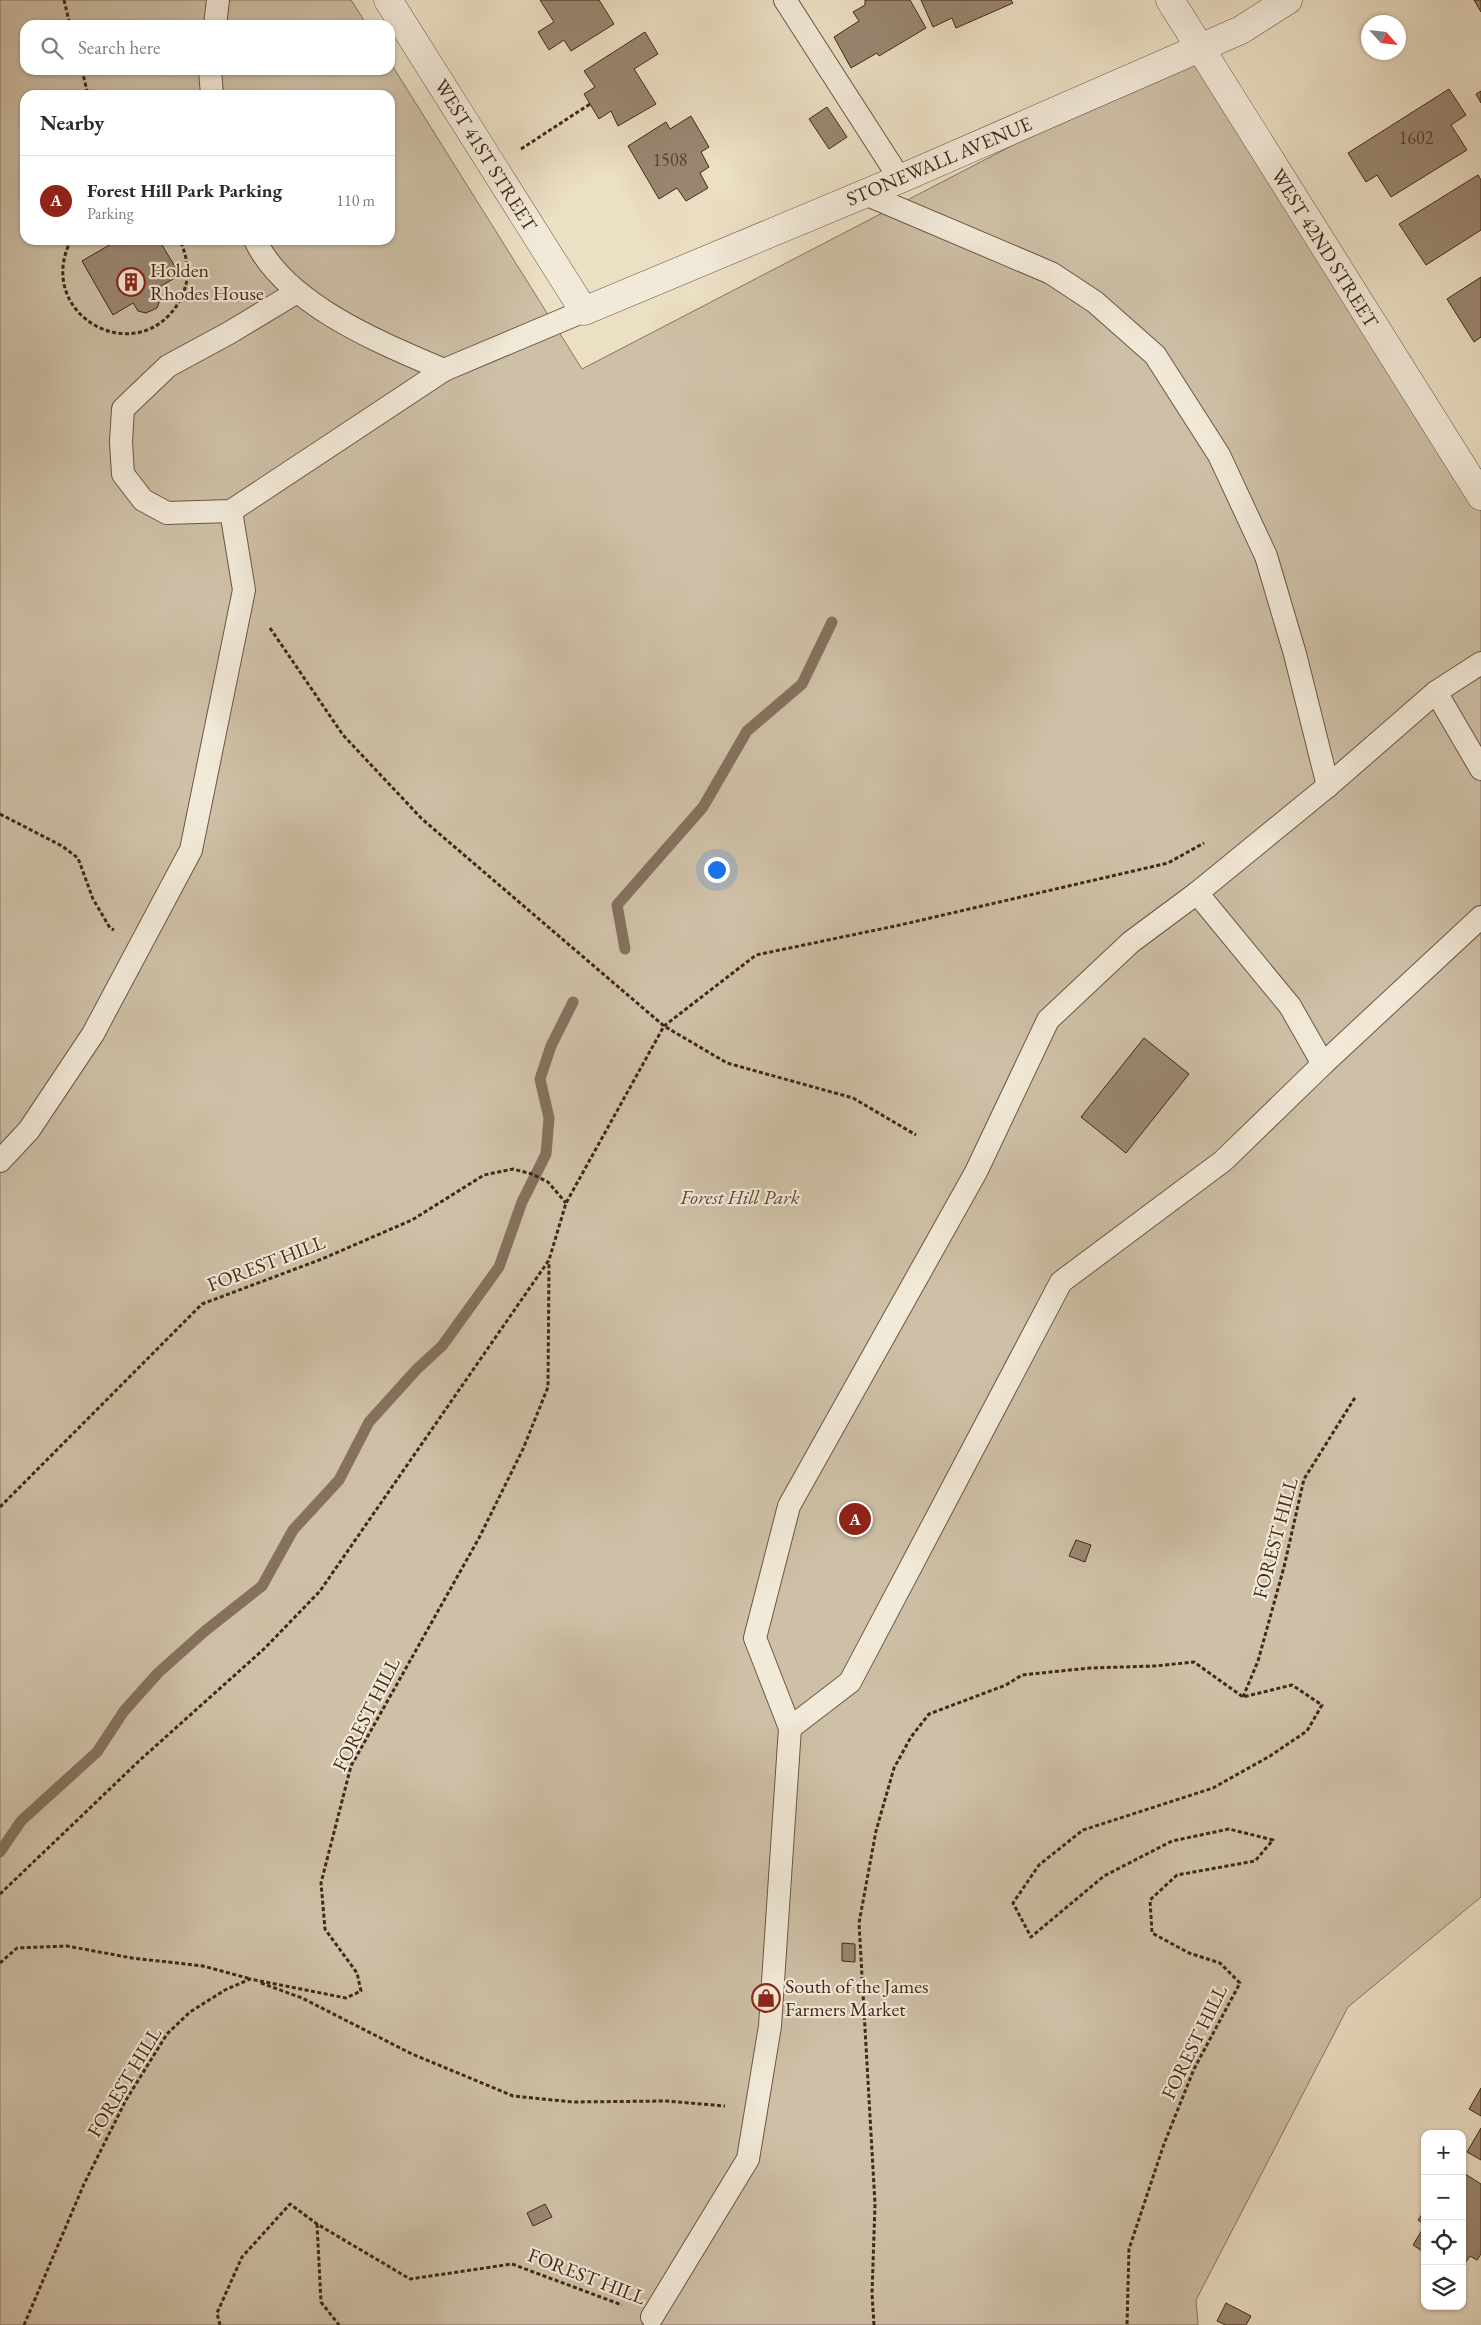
<!DOCTYPE html>
<html lang="en">
<head>
<meta charset="utf-8">
<style>
  body { margin:0; font-family:"EB Garamond",serif; background:#f2f2f3; color:#2b2b33 }
  .controls { position:absolute; right:15px; bottom:15px; display:grid; overflow:hidden; border-radius:10px; box-shadow:0 1px 4px #0004 }
  .controls button { width:45px; height:45px; display:grid; place-items:center; padding:0; border:0; border-bottom:1px solid #e1e1e2; background:#fff; color:#2b2b33; font:25px sans-serif }
  .compass { position:absolute; left:1361px; top:15px; width:45px; height:45px; border-radius:50%; background:#fff; box-shadow:0 1px 4px #0004; rotate:117deg }
  .you { position:absolute; left:716px; top:869px; width:18px; height:18px; margin:-12px; border:4px solid #fff; border-radius:50%; background:#1a73e8; box-shadow:0 0 0 8px #1a73e833 }
  .badge { display:grid; place-items:center; width:32px; height:32px; border-radius:50%; background:#8f2418; color:#fff; font-size:16px; font-weight:700 }
  .pin { position:absolute; translate:-50% -50%; border:2px solid #fff; box-shadow:0 1px 5px #0006 }
  .list { margin:0; padding:0; list-style:none }
  h2 { display:flex; justify-content:space-between; align-items:center; height:65px; margin:0; padding:0 20px; font-size:21px }
  h2 small { font-size:16px; font-weight:400; color:#7c7c81 }
  .list li { display:grid; grid-template-columns:32px 1fr auto; gap:15px; align-items:center; box-sizing:border-box; height:90px; padding:0 20px; border-top:1px solid #e1e1e2 }
  .list b { display:block; font-size:19px; white-space:nowrap }
  .list p { margin:0; font-size:16px; white-space:nowrap; color:#7c7c81 }
  .list em { font-size:16px; font-style:normal; color:#7c7c81 }
  .icon { flex:none; width:28px; height:28px; fill:none; stroke:currentColor; stroke-width:2; stroke-linecap:round; stroke-linejoin:round }
  .map { position:relative; flex:none; width:1481px; height:2325px; overflow:hidden }
  .search { position:absolute; background:#fff; box-shadow:0 1px 4px #0004; left:20px; top:20px; width:375px; height:55px; display:flex; align-items:center; gap:12px; box-sizing:border-box; padding:0 18px; border-radius:15px; color:#7c7c81; font-size:19px }
  .panel { position:absolute; background:#fff; box-shadow:0 1px 4px #0004; left:20px; top:90px; width:375px; height:155px; border-radius:15px }
  .map>svg:first-child { display:block }
  .green { fill:#cec0a7; stroke:#887460; fill-rule:evenodd }
  .lines { fill:none; stroke-linecap:round; stroke-linejoin:round }
  .stream { stroke:#85715d; stroke-width:11 }
  .building { fill:#9a8772; stroke:#422819 }
  .lane-casing { stroke:#6c5644; stroke-width:24 }
  .street-casing { stroke:#6c5644; stroke-width:29 }
  .path { stroke:#422819; stroke-width:3; stroke-dasharray:4 2.5; stroke-linecap:butt }
  .lane { stroke:#f2ead9; stroke-width:22 }
  .street { stroke:#f2ead9; stroke-width:28 }
  .labels { text-anchor:middle; dominant-baseline:central; stroke-width:4.5; stroke-linejoin:round; paint-order:stroke }
  .number-label { font-size:18px; fill:#58402f }
  .street-label { font-size:20px; fill:#422819; stroke:#f2ead9 }
  .poi-label { font-size:20px; fill:#422819; stroke:#f2ead9; text-anchor:start }
  .park-label { font-size:20px; font-style:italic; fill:#5e4635; stroke:#f2ead9 }
</style>
</head>
<body>
<div class="map">
<svg width="1481" height="2325" viewBox="0 0 1481 2325">
  <rect width="100%" height="100%" fill="#ebdfc4"/>
  <filter id="stains"><feTurbulence type="fractalNoise" baseFrequency=".004" numOctaves="4"/><feColorMatrix values="0 0 0 0 .2 0 0 0 0 .09 0 0 0 0 .02 0 0 0 .5 -.17"/></filter>
  <radialGradient id="worn" r=".72"><stop offset=".6" stop-color="#630" stop-opacity="0"/><stop offset="1" stop-color="#630" stop-opacity=".3"/></radialGradient>
  <path class="green" d="M0,0H351L367,25H25V70H390V62L582,369L1200,48L1481,496V1897L1348,2007L1196,2300L1198,2325H0ZM25,95H390V240H25Z"/>
  <g class="lines">
    <g class="stream">
      <polyline points="625,949 617,905 703,807 747,731 802,684 832,622"/>
      <polyline points="0,1852 21,1821 97,1752 124,1711 158,1673 205,1631 262,1586 293,1530 339,1480 369,1422 417,1369 442,1346 499,1267 522,1202 546,1154 549,1118 540,1079 551,1046 573,1002"/>
    </g>
  </g>
  <g class="building">
    <polygon points="540,0 599,0 614,24 571,51 564,40 549,50 538,32 554,22"/>
    <polygon points="865,0 910,0 926,28 879,56 877,53 851,68 834,37 859,21 853,12 865,5"/>
    <polygon points="921,0 1011,0 1013,3 956,28 952,18 933,27"/>
    <polygon points="1474,0 1481,0 1481,12"/>
    <polygon points="645,32 658,54 634,69 656,104 618,126 611,111 599,119 584,94 595,87 584,71"/>
    <polygon points="1449,89 1466,115 1451,125 1467,150 1391,197 1377,175 1366,182 1348,153"/>
    <polygon points="1481,91 1481,103 1476,94"/>
    <polygon points="827,107 847,137 829,149 809,119"/>
    <polygon points="691,116 709,147 701,152 709,167 700,173 708,188 686,201 677,188 659,199 628,146 666,122 670,129"/>
    <polygon points="1478,175 1481,180 1481,230 1426,265 1399,224"/>
    <polygon points="118,240 159,240 180,275 156,289 161,297 157,308 146,313 138,311 133,303 113,315 82,261"/>
    <polygon points="1481,277 1481,337 1474,342 1447,299"/>
    <polygon points="1144,1038 1189,1074 1126,1153 1081,1117"/>
    <polygon points="1076,1540 1091,1545 1085,1562 1069,1556"/>
    <polygon points="842,1943 855,1944 855,1962 842,1961"/>
    <polygon points="1481,2088 1481,2116 1469,2109"/>
    <polygon points="1481,2128 1481,2160 1467,2152"/>
    <polygon points="1462,2172 1481,2184 1481,2254 1477,2260 1470,2256 1462,2268"/>
    <polygon points="545,2204 552,2217 533,2226 527,2213"/>
    <polygon points="1425,2210 1425,2225 1418,2220"/>
    <polygon points="1425,2225 1425,2253 1413,2245"/>
    <polygon points="1226,2303 1251,2316 1246,2325 1226,2325 1217,2321"/>
  </g>
  <g class="lines">
    <defs>
      <g id="lane">
        <polyline points="785,0 900,179"/>
        <polyline points="215,25 218,0"/>
        <polyline points="210,70 212,95"/>
        <polyline points="865,194 1051,273 1095,302 1155,355 1219,455 1266,556 1295,654 1328,786"/>
        <path d="M255,240C286,305 381,343 444,370L584,311"/>
        <polyline points="297,292 229,333 168,366 123,409 121,442 123,474 143,500 167,513 231,511 444,370"/>
        <polyline points="1436,692 1481,769"/>
        <polyline points="1197,893 1328,786 1436,692 1481,663"/>
        <polyline points="1323,1064 1481,917"/>
        <polyline points="0,1161 29,1130 93,1034 191,850 244,590 231,511"/>
        <polyline points="652,2317 748,2159 770,2026 790,1728 850,1682 1061,1282 1223,1161 1323,1064 1290,1006 1197,893 1131,942 1048,1020 976,1172 789,1506 755,1638 790,1728"/>
      </g>
      <g id="street">
        <polyline points="388,0 584,311 900,179 1241,30 1288,0"/>
        <polyline points="1170,0 1481,496"/>
      </g>
    </defs>
    <use href="#lane" class="lane-casing"/>
    <use href="#street" class="street-casing"/>
    <g class="path">
      <polyline points="64,0 70,25"/>
      <polyline points="82,70 88,95"/>
      <polyline points="521,149 590,104"/>
      <path d="M71,240C33,315 137,372 179,302C191,281 189,261 180,240"/>
      <polyline points="270,628 343,735 422,819 664,1026 727,1063 853,1098 916,1135"/>
      <polyline points="0,814 62,846 78,858 93,899 110,928 114,930"/>
      <polyline points="0,1507 202,1304 322,1259 412,1220 484,1175 513,1169 532,1174 548,1182 566,1203"/>
      <polyline points="1243,1697 1258,1661 1284,1567 1304,1479 1356,1396"/>
      <polyline points="0,1894 140,1760 265,1648 320,1591 549,1260 566,1203 664,1026 756,955 900,925 1168,863 1204,843"/>
      <polyline points="0,1963 17,1948 67,1946 132,1958 203,1966 251,1979"/>
      <polyline points="261,1983 302,1998 412,2054 513,2096 573,2102 666,2101 725,2106"/>
      <polyline points="317,2224 321,2302 339,2325"/>
      <polyline points="24,2325 84,2184 126,2100 167,2034 190,2012 225,1990 250,1979 346,1998 361,1991 357,1973 325,1929 321,1883 351,1766 479,1538 523,1449 548,1387 549,1261"/>
      <polyline points="220,2325 217,2313 242,2257 290,2204 317,2224 410,2279 512,2264 622,2305"/>
      <polyline points="874,2325 872,2294 875,2204 859,1923 876,1831 894,1768 911,1737 929,1714 1006,1685 1022,1675 1090,1668 1155,1666 1194,1662 1243,1697 1292,1685 1322,1705 1307,1731 1270,1756 1213,1788 1083,1830 1039,1865 1013,1903 1031,1937 1104,1876 1172,1841 1229,1829 1273,1840 1255,1861 1177,1875 1150,1900 1152,1933 1189,1953 1220,1963 1240,1983 1194,2069 1164,2144 1129,2249 1127,2325"/>
    </g>
    <use href="#lane" class="lane"/>
    <use href="#street" class="street"/>
  </g>
  <defs>
    <symbol id="building-ring" viewBox="-11 -11 22 22"><circle r="9.5" fill="#f2ead9" stroke="#8f2418" stroke-width="1.5"/><path d="M-4-6H4V6H1V3H-1V6H-4ZM-2.5-4.3h1.7v1.8h-1.7ZM.8-4.3h1.7v1.8H.8ZM-2.5-1h1.7V.8h-1.7ZM.8-1h1.7V.8H.8Z" fill="#8f2418"/></symbol>
    <symbol id="shop-ring" viewBox="-11 -11 22 22"><circle r="9.5" fill="#f2ead9" stroke="#8f2418" stroke-width="1.5"/><path d="M-5-2.5h2.3a2.7 3.5 0 0 1 5.4 0H5L5.5 6h-11ZM-1.5-2.5h3a1.5 2.3 0 0 0-3 0Z" fill="#8f2418"/></symbol>
  </defs>
  <g fill-rule="evenodd">
    <use href="#building-ring" x="115" y="266" width="32" height="32"/>
    <use href="#shop-ring" x="750" y="1982" width="32" height="32"/>
  </g>
  <g class="labels">
    <g class="number-label">
      <text x="1416" y="137">1602</text>
      <text x="670" y="159">1508</text>
    </g>
    <g class="street-label">
      <text transform="translate(486 155) rotate(58)">WEST 41ST STREET</text>
      <text transform="translate(939 161) rotate(-23)">STONEWALL AVENUE</text>
      <text transform="translate(1325 248) rotate(58)">WEST 42ND STREET</text>
      <text transform="translate(266 1263) rotate(-21)">FOREST HILL</text>
      <text transform="translate(1275 1538) rotate(-75)">FOREST HILL</text>
      <text transform="translate(366 1714) rotate(-63)">FOREST HILL</text>
      <text transform="translate(1194 2042) rotate(-64)">FOREST HILL</text>
      <text transform="translate(124 2082) rotate(-59)">FOREST HILL</text>
      <text transform="translate(587 2276) rotate(21)">FOREST HILL</text>
    </g>
    <g class="poi-label">
      <text x="150" y="270">Holden<tspan x="150" dy="23">Rhodes House</tspan></text>
      <text x="785" y="1986">South of the James<tspan x="785" dy="23">Farmers Market</tspan></text>
    </g>
    <g class="park-label">
      <text x="740" y="1197">Forest Hill Park</text>
    </g>
  </g>
  <rect width="100%" height="100%" filter="url(#stains)"/>
  <rect width="100%" height="100%" fill="url(#worn)"/>
</svg>
<div class="controls">
<button>+</button>
<button>−</button>
<button><svg class="icon" aria-label="locate" viewBox="0 0 24 24"><circle cx="12" cy="12" r="6"/><path d="M12 2v4M12 18v4M2 12h4M18 12h4"/></svg></button>
<button><svg class="icon" aria-label="layers" viewBox="0 0 24 24"><path d="M12 4l9 5-9 5-9-5zM3 14l9 5 9-5"/></svg></button>
</div>
<svg class="compass" viewBox="-18 -18 36 36"><path d="M0-13l5 13h-10z" fill="#e53935"/><path d="M0 13l5-13h-10z" fill="#7c7c81"/></svg>
<div class="you"></div>
<div class="pin badge" style="left:855px;top:1519px">A</div>
<div class="search"><svg class="icon" aria-label="search" viewBox="0 0 24 24"><circle cx="10" cy="10" r="6"/><path d="M15 15l6 6"/></svg>Search here</div>
<section class="panel">
<h2>Nearby<small></small></h2>
<ul class="list">
<li><span class="badge">A</span><div><b>Forest Hill Park Parking</b><p>Parking</p></div><em>110 m</em></li>
</ul>
</section>
</div>
</body>
</html>
